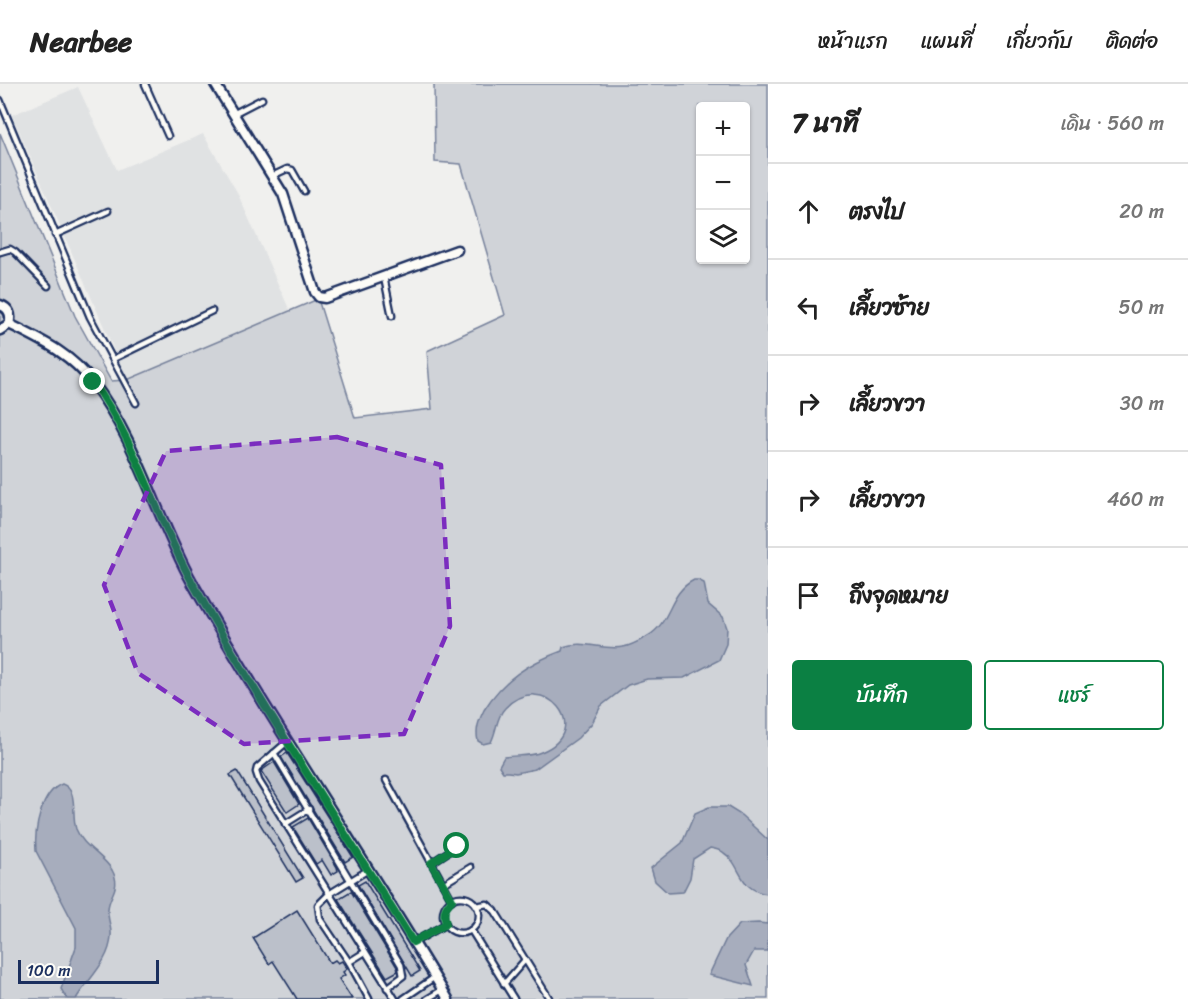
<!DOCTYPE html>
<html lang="th">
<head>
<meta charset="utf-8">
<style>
  body { margin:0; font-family:Sriracha,"Playpen Sans Thai",sans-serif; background:#f2f2f2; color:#222 }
  .controls { position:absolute; right:18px; top:18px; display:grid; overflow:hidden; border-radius:6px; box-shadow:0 2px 4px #0004 }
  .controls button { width:54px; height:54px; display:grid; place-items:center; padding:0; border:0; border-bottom:2px solid #e0e0e0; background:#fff; color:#222; font:30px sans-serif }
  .scale { position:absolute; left:18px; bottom:15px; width:141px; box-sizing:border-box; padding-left:6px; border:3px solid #1b2f5e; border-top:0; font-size:16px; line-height:21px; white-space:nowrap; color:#1b2f5e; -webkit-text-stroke:4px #fdfcf7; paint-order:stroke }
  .stop { position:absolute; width:18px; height:18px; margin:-14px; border:4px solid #0b8043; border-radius:50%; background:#fff }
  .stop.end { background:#0b8043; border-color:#fff; box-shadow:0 2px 6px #0008 }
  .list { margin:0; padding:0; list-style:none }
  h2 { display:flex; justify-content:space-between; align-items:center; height:78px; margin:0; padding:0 24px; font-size:26px }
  h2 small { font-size:20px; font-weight:400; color:#767676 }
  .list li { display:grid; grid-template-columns:39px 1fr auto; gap:18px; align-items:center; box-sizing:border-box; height:96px; padding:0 24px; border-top:2px solid #e0e0e0 }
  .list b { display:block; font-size:22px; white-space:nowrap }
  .list em { font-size:20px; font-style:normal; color:#767676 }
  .actions { display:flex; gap:12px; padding:18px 24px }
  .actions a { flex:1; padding:14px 0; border:2px solid #0b8043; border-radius:6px; text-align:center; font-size:21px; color:#0b8043 }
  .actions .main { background:#0b8043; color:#fff }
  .icon { flex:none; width:33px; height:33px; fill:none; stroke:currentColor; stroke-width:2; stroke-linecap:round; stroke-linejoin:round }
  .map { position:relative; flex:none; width:768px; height:915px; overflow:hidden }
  header { display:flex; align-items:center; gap:36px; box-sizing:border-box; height:84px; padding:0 30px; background:#fff; border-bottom:2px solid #e0e0e0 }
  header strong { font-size:28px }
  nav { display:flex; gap:33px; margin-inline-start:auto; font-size:21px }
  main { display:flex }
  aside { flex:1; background:#fff }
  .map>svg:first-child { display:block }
  .built { fill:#e0e2e3 }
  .green { fill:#d0d3d8; stroke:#76819b; stroke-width:1.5; fill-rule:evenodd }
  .water { fill:#a7adbd; stroke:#6f7b97; stroke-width:1.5 }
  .building { fill:#bbc0ca; stroke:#1b2f5e; stroke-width:1.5 }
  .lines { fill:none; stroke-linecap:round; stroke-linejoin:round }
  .lane-casing { stroke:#1b2f5e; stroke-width:9 }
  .street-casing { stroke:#1b2f5e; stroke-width:13 }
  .lane { stroke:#fdfcf7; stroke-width:4.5 }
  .street { stroke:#fdfcf7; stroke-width:8 }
  .route { stroke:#0b8043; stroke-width:8 }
  .marked { fill:#7b2cbf; fill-opacity:0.2; stroke:#7b2cbf; stroke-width:4.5; stroke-dasharray:12 8; stroke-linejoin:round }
</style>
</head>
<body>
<header>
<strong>Nearbee</strong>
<nav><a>หน้าแรก</a><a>แผนที่</a><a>เกี่ยวกับ</a><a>ติดต่อ</a></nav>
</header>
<main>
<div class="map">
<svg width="768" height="915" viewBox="0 0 768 915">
  <rect width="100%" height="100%" fill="#f0f0ee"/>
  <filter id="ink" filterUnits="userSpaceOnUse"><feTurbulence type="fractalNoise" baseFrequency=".0167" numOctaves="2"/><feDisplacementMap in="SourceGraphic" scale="12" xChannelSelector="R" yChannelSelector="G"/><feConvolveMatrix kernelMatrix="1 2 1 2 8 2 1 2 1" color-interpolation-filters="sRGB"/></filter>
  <g filter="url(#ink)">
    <polygon class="built" points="78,3 117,86 203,50 237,108 290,227 127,296 12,31"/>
    <path class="green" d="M434,0H768V915H0V49L75,232L111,297L127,296L318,215L355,334L432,325L427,267L505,231L461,80L435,78ZM700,22H746V176H700Z"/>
    <g class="water">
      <path d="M694,496H698L704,499L708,520L723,533L727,544L726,560L719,576L684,594L647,595L628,601L601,622L592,639L578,654L535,685L516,689L508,688H503L499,682L504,673C516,671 530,673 541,668C596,646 543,584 505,624C496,633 497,647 491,658L483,660L478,657C475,646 479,636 484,626C503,595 529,579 562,567L563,563C583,555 603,567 623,563C631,562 641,556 648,552C672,538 668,509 694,496Z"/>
      <path d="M62,700C79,706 71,730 76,745C83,763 102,770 112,786C122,804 109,810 108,825C107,835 112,843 111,852C110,877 88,895 76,915H67L61,905L76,863V844L36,767C34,746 41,708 62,700Z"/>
      <path d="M709,723H728L741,731L768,756V810C738,807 742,780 724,769C721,766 714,765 710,764L693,775L690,794L683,808L668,809L655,797L651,784L682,759L695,729Z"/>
      <polygon points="758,839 768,840 768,867 754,867 746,881 753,902 709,891 726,855 740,840"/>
    </g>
    <g class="building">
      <polygon points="287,669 353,773 345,778 281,673"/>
      <polygon points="274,678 299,720 287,728 261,687"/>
      <polygon points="237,687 303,794 296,798 230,691"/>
      <polygon points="308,734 337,783 338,787 331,791 322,776 316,780 293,743"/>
      <polygon points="365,797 420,887 412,892 358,801"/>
      <polygon points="351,807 397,883 398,887 387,893 338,815"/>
      <polygon points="297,826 330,879 335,876 338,879 342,877 347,885 343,888 345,891 339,895 352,915 297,915 273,877 269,880 253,854"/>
    </g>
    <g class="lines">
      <defs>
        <g id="lane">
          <polyline points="145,0 168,52"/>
          <polyline points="0,16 90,233 136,319"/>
          <polyline points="233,30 262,15"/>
          <polyline points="272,92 287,85 292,86 304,107"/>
          <polyline points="55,151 108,127"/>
          <polyline points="0,168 10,165 15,168 48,202"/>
          <polyline points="384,193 392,232"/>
          <polyline points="113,275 212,227"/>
          <polyline points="287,658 257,684 256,688 259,697 395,915"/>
          <polyline points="274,669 401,881 403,892 387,904"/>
          <polyline points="386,696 452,816"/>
          <polyline points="285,740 309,725"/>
          <polyline points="431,779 457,762"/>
          <polyline points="368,786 329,810 318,821 320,835 349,878 369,915"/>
          <polyline points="443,800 471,783"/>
          <circle cx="461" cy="831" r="18"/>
          <polyline points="476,822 487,820 495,827 549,914"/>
          <polyline points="471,846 514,915"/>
          <polyline points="414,858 446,840"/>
          <polyline points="349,878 365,868"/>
          <polyline points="504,900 525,876"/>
          <polyline points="403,915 435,893"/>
          <polyline points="427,915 442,906"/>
        </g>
        <g id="street">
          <polyline points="215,0 283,110 315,208 319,213 325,214 457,166"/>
          <path d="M0,221C9,224 12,231 9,240L0,246"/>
          <path d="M9,240C43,257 70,269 93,299C137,356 157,435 192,498C272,640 365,775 448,915"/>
        </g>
      </defs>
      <use href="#lane" class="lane-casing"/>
      <use href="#street" class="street-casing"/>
      <use href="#lane" class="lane"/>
      <use href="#street" class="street"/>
    </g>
  </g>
  <g class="lines" filter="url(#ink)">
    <path class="route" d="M93,298C137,359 156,433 192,498C261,621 339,739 413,858L446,840C443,829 444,824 452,816L431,779L457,762"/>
  </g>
  <path class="marked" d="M337,353L441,381L450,542L404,650L244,660L138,589L104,501L166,367Z"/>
</svg>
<div class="controls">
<button>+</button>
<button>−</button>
<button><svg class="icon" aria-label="layers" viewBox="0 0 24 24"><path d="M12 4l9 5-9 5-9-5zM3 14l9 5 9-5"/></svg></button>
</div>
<div class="scale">100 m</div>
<div class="stop" style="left:457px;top:762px"></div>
<div class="stop end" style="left:93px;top:298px"></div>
</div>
<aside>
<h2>7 นาที<small>เดิน · 560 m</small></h2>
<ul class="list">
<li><svg class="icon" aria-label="ahead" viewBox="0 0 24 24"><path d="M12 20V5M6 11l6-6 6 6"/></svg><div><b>ตรงไป</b></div><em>20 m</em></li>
<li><svg class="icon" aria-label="left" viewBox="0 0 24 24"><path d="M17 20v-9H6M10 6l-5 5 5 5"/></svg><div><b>เลี้ยวซ้าย</b></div><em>50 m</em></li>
<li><svg class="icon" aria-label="right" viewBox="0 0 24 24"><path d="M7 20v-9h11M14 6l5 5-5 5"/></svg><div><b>เลี้ยวขวา</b></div><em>30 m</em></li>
<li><svg class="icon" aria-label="right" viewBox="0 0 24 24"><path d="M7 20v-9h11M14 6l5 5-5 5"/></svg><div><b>เลี้ยวขวา</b></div><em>460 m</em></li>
<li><svg class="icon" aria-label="arrive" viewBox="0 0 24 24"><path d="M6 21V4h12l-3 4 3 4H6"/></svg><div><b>ถึงจุดหมาย</b></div></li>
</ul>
<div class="actions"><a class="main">บันทึก</a><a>แชร์</a></div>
</aside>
</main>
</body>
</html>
